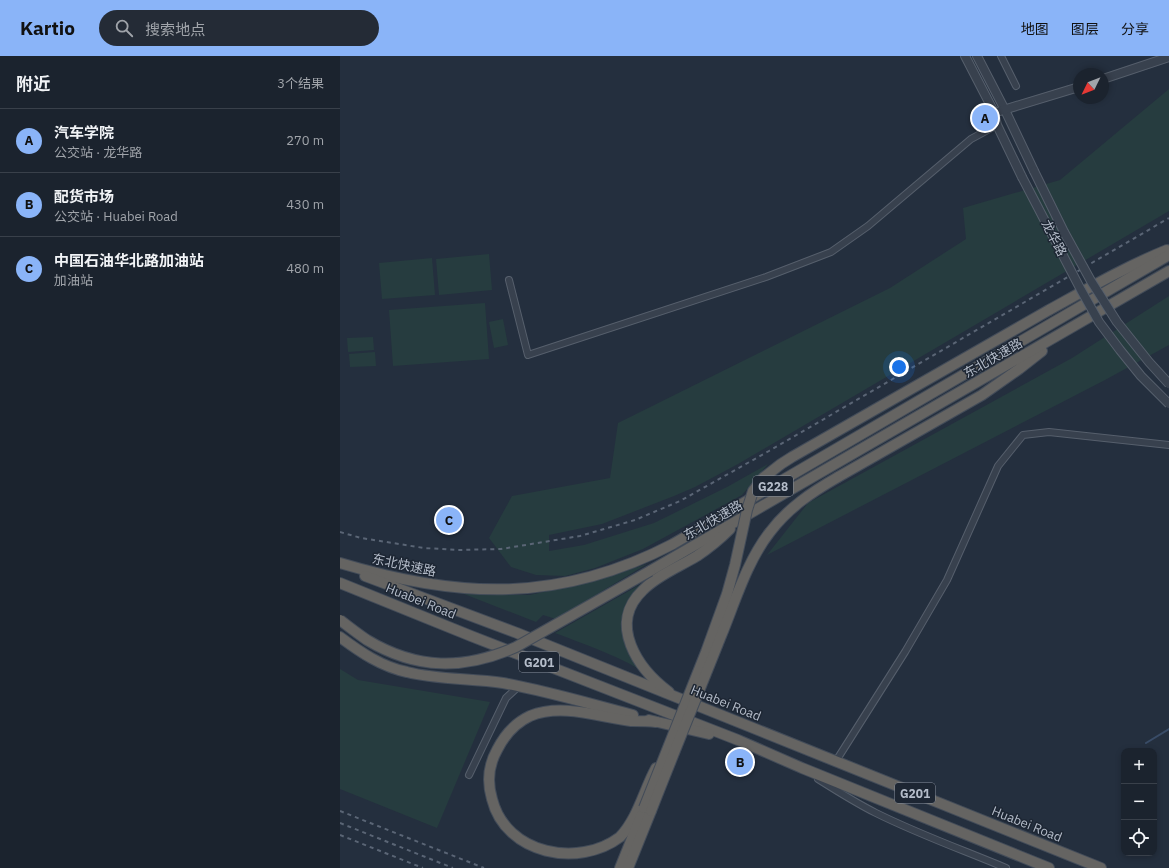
<!DOCTYPE html>
<html lang="zh">
<head>
<meta charset="utf-8">
<style>
  body { margin:0; font-family:"IBM Plex Sans","Noto Sans SC",sans-serif; background:#242b36; color:#f1f3f6 }
  .controls { position:absolute; right:12px; bottom:12px; display:grid; overflow:hidden; border-radius:8px; box-shadow:0 2px 6px #0003 }
  .controls button { width:36px; height:36px; display:grid; place-items:center; padding:0; border:0; border-bottom:1px solid #39404a; background:#1b232e; color:#f1f3f6; font:20px sans-serif }
  .compass { position:absolute; left:733px; top:12px; width:36px; height:36px; border-radius:50%; background:#1b232e; box-shadow:0 2px 6px #0003; rotate:227deg }
  .you { position:absolute; left:559px; top:311px; width:14px; height:14px; margin:-10px; border:3px solid #fff; border-radius:50%; background:#1a73e8; box-shadow:0 0 0 6px #1a73e833 }
  .badge { display:grid; place-items:center; width:26px; height:26px; border-radius:50%; background:#8ab4f8; color:#111; font-size:13px; font-weight:700 }
  .pin { position:absolute; translate:-50% -50%; border:2px solid #fff; box-shadow:0 1px 4px #0006 }
  .list { margin:0; padding:0; list-style:none }
  h2 { display:flex; justify-content:space-between; align-items:center; height:52px; margin:0; padding:0 16px; font-size:17px }
  h2 small { font-size:13px; font-weight:400; color:#a0a4aa }
  .list li { display:grid; grid-template-columns:26px 1fr auto; gap:12px; align-items:center; box-sizing:border-box; height:64px; padding:0 16px; border-top:1px solid #39404a }
  .list b { display:block; font-size:15px; white-space:nowrap }
  .list p { margin:0; font-size:13px; white-space:nowrap; color:#a0a4aa }
  .list em { font-size:13px; font-style:normal; color:#a0a4aa }
  .icon { flex:none; width:22px; height:22px; fill:none; stroke:currentColor; stroke-width:2; stroke-linecap:round; stroke-linejoin:round }
  .map { position:relative; flex:none; width:829px; height:812px; overflow:hidden }
  header { display:flex; align-items:center; gap:24px; box-sizing:border-box; height:56px; padding:0 20px; background:#8ab4f8; color:#111 }
  header strong { font-size:19px }
  nav { display:flex; gap:22px; margin-inline-start:auto; font-size:14px }
  .search { width:280px; height:36px; background:#242b36; display:flex; align-items:center; gap:10px; box-sizing:border-box; padding:0 14px; border-radius:22px; color:#a0a4aa; font-size:15px }
  main { display:flex }
  aside { flex:1; background:#1b232e }
  .map>svg:first-child { display:block }
  .green { fill:#263c3f }
  .lines { fill:none; stroke-linecap:round; stroke-linejoin:round }
  .stream { stroke:#394c67; stroke-width:2 }
  .minor-casing { stroke:#565f6c; stroke-width:8 }
  .tertiary-casing { stroke:#565f6c; stroke-width:10 }
  .trunk-casing { stroke:#434c59; stroke-width:12 }
  .minor { stroke:#38414e; stroke-width:6 }
  .tertiary { stroke:#38414e; stroke-width:8 }
  .trunk { stroke:#656462; stroke-width:10 }
  .rail { stroke:#5a6575; stroke-width:2; stroke-dasharray:4 4; stroke-linecap:butt }
  .tertiary-bridge-casing { stroke:#565f6c; stroke-width:10; stroke-linecap:butt }
  .trunk-bridge-casing { stroke:#434c59; stroke-width:12; stroke-linecap:butt }
  .tertiary-bridge { stroke:#38414e; stroke-width:8 }
  .trunk-bridge { stroke:#656462; stroke-width:10 }
  .labels { text-anchor:middle; dominant-baseline:central; stroke-width:3; stroke-linejoin:round; paint-order:stroke }
  .shield { fill:#1d2633; stroke:#878f9c; stroke-width:1 }
  .shield-label { font-size:12px; font-weight:bold; fill:#b4bcc9 }
  .street-label { font-size:13px; fill:#b4bcc9; stroke:#1d2633 }
</style>
</head>
<body>
<header>
<strong>Kartio</strong>
<div class="search"><svg class="icon" aria-label="search" viewBox="0 0 24 24"><circle cx="10" cy="10" r="6"/><path d="M15 15l6 6"/></svg>搜索地点</div>
<nav><a>地图</a><a>图层</a><a>分享</a></nav>
</header>
<main>
<aside>
<h2>附近<small>3个结果</small></h2>
<ul class="list">
<li><span class="badge">A</span><div><b>汽车学院</b><p>公交站 · 龙华路</p></div><em>270 m</em></li>
<li><span class="badge">B</span><div><b>配货市场</b><p>公交站 · Huabei Road</p></div><em>430 m</em></li>
<li><span class="badge">C</span><div><b>中国石油华北路加油站</b><p>加油站</p></div><em>480 m</em></li>
</ul>
</aside>
<div class="map">
<svg width="829" height="812" viewBox="0 0 829 812">
  <rect width="100%" height="100%" fill="#242f3e"/>
  <g class="green">
    <polygon points="829,33 829,155 398,408 355,431 334,440 262,468 209,479 209,495 244,489 314,467 387,431 428,408 402,439 303,493 255,512 225,520 196,519 171,511 149,482 172,440 270,422 278,367 550,232 626,183 623,152 720,124"/>
    <polygon points="149,198 152,234 99,239 96,203"/>
    <polygon points="92,202 95,239 42,243 39,207"/>
    <polygon points="829,240 829,289 765,324 427,499 468,447 732,302"/>
    <polygon points="145,247 149,303 53,310 49,254"/>
    <polygon points="163,263 168,289 154,292 149,266"/>
    <polygon points="33,281 34,294 8,296 7,282"/>
    <polygon points="35,296 36,310 10,311 9,298"/>
    <polygon points="307,508 216,563 203,559 196,566 124,538 190,539 261,523"/>
    <path d="M310,523C304,530 296,536 290,543C279,557 281,582 289,598C292,603 296,608 299,613C273,598 244,588 215,577Z"/>
    <polygon points="0,613 18,624 150,646 97,772 0,733"/>
  </g>
  <g class="lines">
    <polyline class="stream" points="806,687 829,673"/>
    <defs>
      <g id="minor">
        <polyline points="661,0 676,30"/>
        <polyline points="169,224 188,299 426,221 491,196 528,170 631,83 657,69"/>
        <polyline points="496,705 565,596 607,524 658,410 683,379 709,376 829,389"/>
        <polyline points="129,719 166,642 179,630"/>
        <path d="M478,723C497,735 516,747 536,757C578,778 623,794 666,812"/>
      </g>
      <g id="tertiary">
        <polyline points="625,0 654,56 657,69 682,121"/>
        <polyline points="637,0 665,54 694,115"/>
        <polyline points="763,23 829,1"/>
        <polyline points="660,55 739,31"/>
      </g>
      <g id="trunk">
        <path d="M709,254C749,232 785,211 827,194"/>
        <polyline points="498,421 642,339 679,313 702,295"/>
        <path d="M0,507C120,543 220,547 333,488L829,199"/>
        <polyline points="310,515 829,215"/>
        <polyline points="25,520 177,577 761,812"/>
        <polyline points="0,527 131,580 398,684 462,712 709,812"/>
        <path d="M0,581C20,596 42,611 67,616C98,624 132,622 163,627C207,635 250,648 293,659"/>
        <path d="M329,636C298,613 267,568 303,534C318,519 339,511 357,500C369,492 380,483 390,473"/>
        <polyline points="309,664 369,678"/>
        <path d="M316,666C308,665 299,665 291,665C259,661 222,647 190,660C175,667 164,680 157,694C148,710 147,726 152,743C166,799 239,812 280,781C298,762 304,734 316,712"/>
        <polyline points="280,812 301,760"/>
        <polyline points="288,812 311,755"/>
      </g>
    </defs>
    <use href="#minor" class="minor-casing"/>
    <use href="#tertiary" class="tertiary-casing"/>
    <use href="#trunk" class="trunk-casing"/>
    <use href="#minor" class="minor"/>
    <use href="#tertiary" class="tertiary"/>
    <use href="#trunk" class="trunk"/>
    <g class="rail">
      <polyline points="0,476 21,482 84,492 118,494 161,493 240,480 295,464 340,445 429,395 829,162"/>
      <polyline points="0,755 144,812"/>
      <polyline points="0,767 113,812"/>
      <polyline points="0,779 83,812"/>
    </g>
    <defs>
      <g id="tertiary-bridge">
        <polyline points="694,115 724,176 751,225 777,266 809,306 829,328"/>
        <polyline points="682,121 741,234 759,266 780,294 801,320 829,348"/>
      </g>
      <g id="trunk-bridge">
        <path d="M0,564C9,571 18,578 27,584C77,614 124,614 176,591L310,515"/>
        <polyline points="304,752 366,596 387,538 395,509 407,454 413,435 423,422 441,408 452,401 709,254"/>
        <path d="M311,755C334,696 358,638 381,580C395,546 407,505 430,476C448,452 472,436 498,421"/>
      </g>
    </defs>
    <use href="#tertiary-bridge" class="tertiary-bridge-casing"/>
    <use href="#trunk-bridge" class="trunk-bridge-casing"/>
    <use href="#tertiary-bridge" class="tertiary-bridge"/>
    <use href="#trunk-bridge" class="trunk-bridge"/>
  </g>
  <g class="labels">
    <g class="shield">
      <rect x="413" y="420" width="40" height="20" rx="3"/>
      <rect x="179" y="596" width="40" height="20" rx="3"/>
      <rect x="555" y="727" width="40" height="20" rx="3"/>
    </g>
    <g class="shield-label">
      <text x="433" y="430">G228</text>
      <text x="199" y="606">G201</text>
      <text x="575" y="737">G201</text>
    </g>
    <g class="street-label">
      <text transform="translate(714 182) rotate(63)">龙华路</text>
      <text transform="translate(653 302) rotate(-30)">东北快速路</text>
      <text transform="translate(373 464) rotate(-30)">东北快速路</text>
      <text transform="translate(64 509) rotate(12)">东北快速路</text>
      <text transform="translate(81 545) rotate(22)">Huabei Road</text>
      <text transform="translate(386 647) rotate(22)">Huabei Road</text>
      <text transform="translate(687 768) rotate(22)">Huabei Road</text>
    </g>
  </g>
</svg>
<div class="controls">
<button>+</button>
<button>−</button>
<button><svg class="icon" aria-label="locate" viewBox="0 0 24 24"><circle cx="12" cy="12" r="6"/><path d="M12 2v4M12 18v4M2 12h4M18 12h4"/></svg></button>
</div>
<svg class="compass" viewBox="-18 -18 36 36"><path d="M0-13l5 13h-10z" fill="#e53935"/><path d="M0 13l5-13h-10z" fill="#a0a4aa"/></svg>
<div class="you"></div>
<div class="pin badge" style="left:645px;top:62px">A</div>
<div class="pin badge" style="left:400px;top:706px">B</div>
<div class="pin badge" style="left:109px;top:464px">C</div>
</div>
</main>
</body>
</html>
